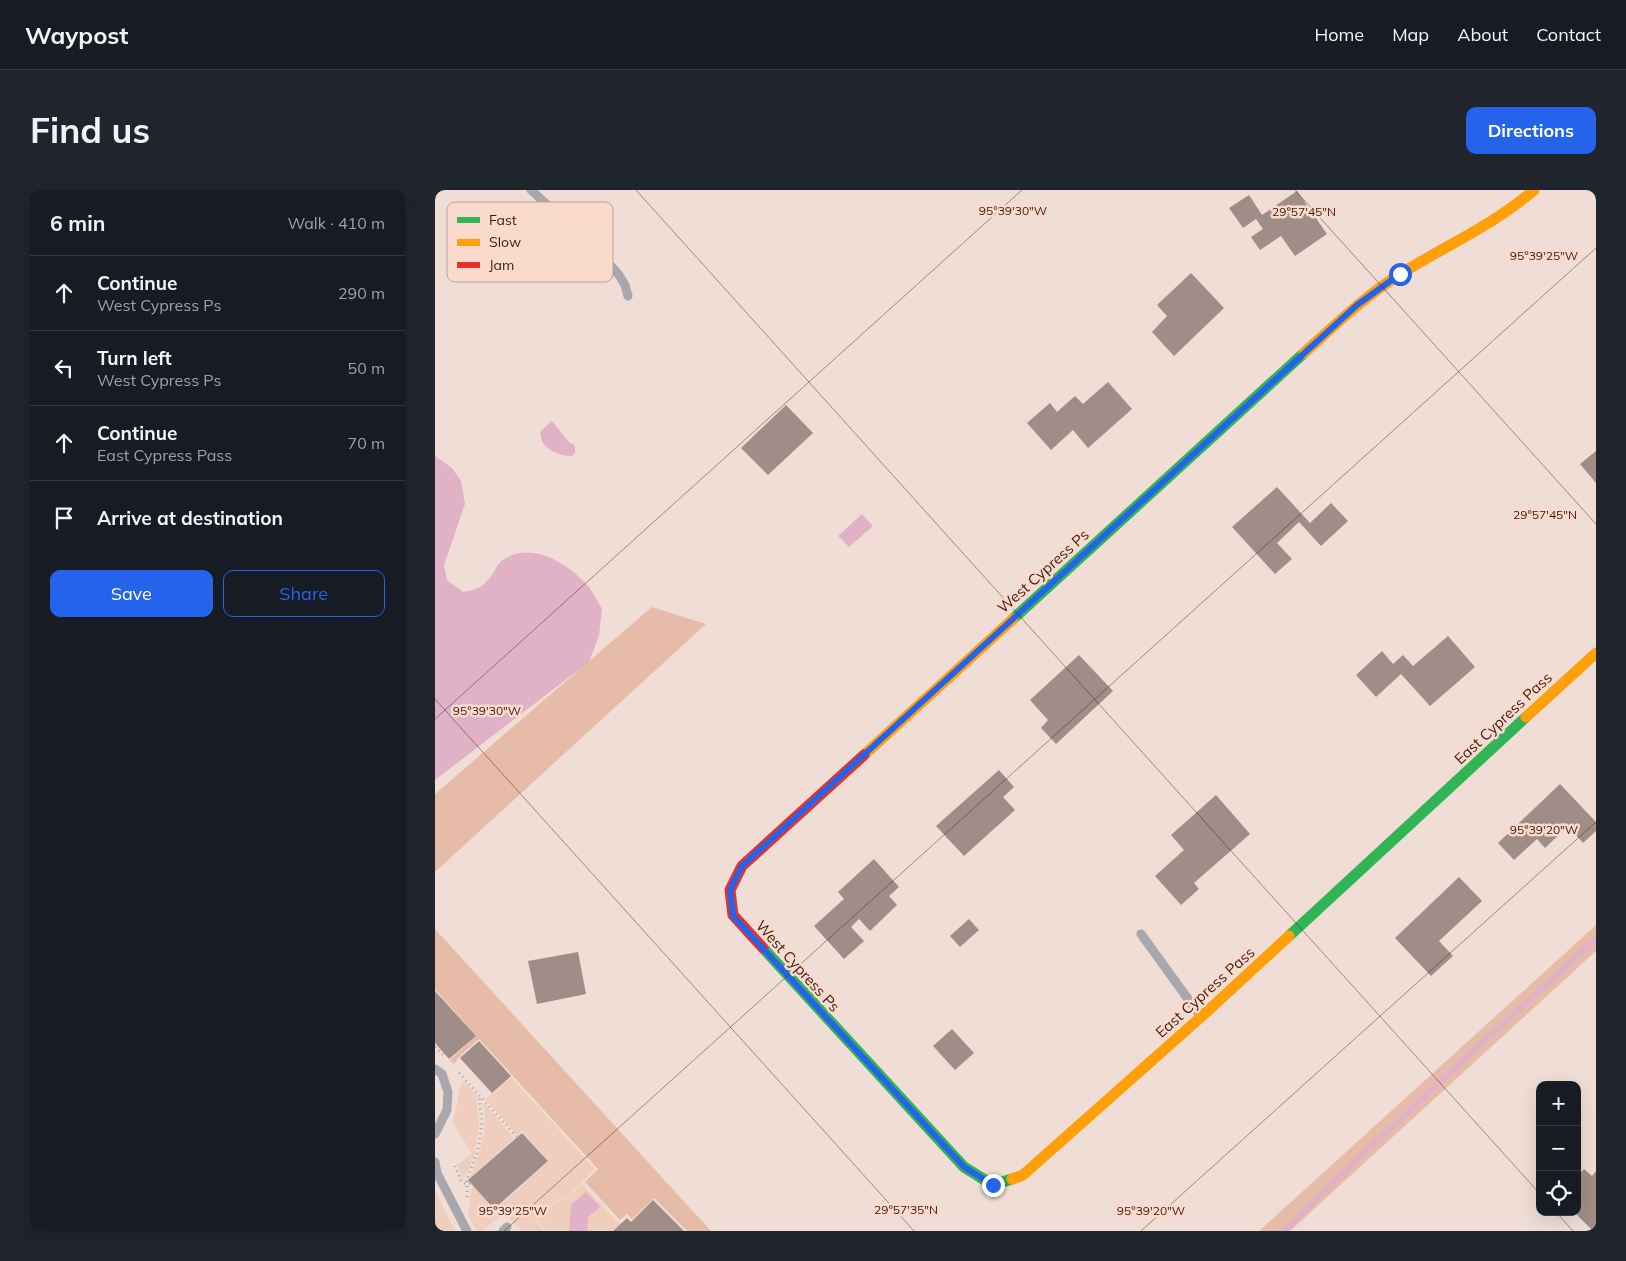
<!DOCTYPE html>
<html lang="en">
<head>
<meta charset="utf-8">
<style>
  body { margin:0; font-family:Mulish,sans-serif; background:#20242c; color:#f1f3f6 }
  .controls { position:absolute; right:15px; bottom:15px; display:grid; overflow:hidden; border-radius:10px; box-shadow:0 5px 20px #0002 }
  .controls button { width:45px; height:45px; display:grid; place-items:center; padding:0; border:0; border-bottom:1px solid #363941; background:#171b24; color:#f1f3f6; font:25px sans-serif }
  .stop { position:absolute; width:15px; height:15px; margin:-11px; border:4px solid #2563eb; border-radius:50%; background:#fff }
  .stop.end { background:#2563eb; border-color:#fff; box-shadow:0 1px 5px #0008 }
  .list { margin:0; padding:0; list-style:none }
  h2 { display:flex; justify-content:space-between; align-items:center; height:65px; margin:0; padding:0 20px; font-size:21px }
  h2 small { font-size:16px; font-weight:400; color:#9ea1a6 }
  .list li { display:grid; grid-template-columns:32px 1fr auto; gap:15px; align-items:center; box-sizing:border-box; height:75px; padding:0 20px; border-top:1px solid #363941 }
  .list b { display:block; font-size:19px; white-space:nowrap }
  .list p { margin:0; font-size:16px; white-space:nowrap; color:#9ea1a6 }
  .list em { font-size:16px; font-style:normal; color:#9ea1a6 }
  .actions { display:flex; gap:10px; padding:15px 20px }
  .actions a { flex:1; padding:11px 0; border:1px solid #2563eb; border-radius:10px; text-align:center; font-size:18px; color:#2563eb }
  .actions .main { background:#2563eb; color:#fff }
  .icon { flex:none; width:28px; height:28px; fill:none; stroke:currentColor; stroke-width:2; stroke-linecap:round; stroke-linejoin:round }
  .map { position:relative; flex:none; width:1161px; height:1041px; overflow:hidden; border-radius:10px }
  header { display:flex; align-items:center; gap:30px; box-sizing:border-box; height:70px; padding:0 25px; background:#171b24; border-bottom:1px solid #363941 }
  header strong { font-size:24px }
  nav { display:flex; gap:28px; margin-inline-start:auto; font-size:18px }
  .intro { display:flex; align-items:center; justify-content:space-between; box-sizing:border-box; height:120px; padding:0 30px }
  h1 { margin:0; font-size:35px }
  .button { padding:12px 22px; border-radius:10px; background:#2563eb; color:#fff; font-size:18px; font-weight:700 }
  main { display:flex; gap:30px; padding:0 30px }
  aside { flex:1; background:#171b24; border-radius:10px; box-shadow:0 5px 20px #0002 }
  .map>svg:first-child { display:block }
  .green { fill:#efcebe }
  .forest { fill:#e6bca9 }
  .water { fill:#e1b1c6 }
  .lines { fill:none; stroke-linecap:round; stroke-linejoin:round }
  .stream { stroke:#e1b1c6; stroke-width:6 }
  .building { fill:#a08d88 }
  .path { stroke:#aca4a4; stroke-width:3; stroke-dasharray:1 4; stroke-linecap:butt }
  .lane { stroke:#a9a7ae; stroke-width:9 }
  .fast { stroke:#30b455; stroke-width:11 }
  .slow { stroke:#ff9f0a; stroke-width:11 }
  .jam { stroke:#e5322d; stroke-width:11 }
  .route { stroke:#2563eb; stroke-width:6 }
  .ticks { fill:none; stroke:#3a1d10; stroke-width:1; stroke-opacity:0.45 }
  .labels { text-anchor:middle; dominant-baseline:central; stroke-width:5; stroke-linejoin:round; paint-order:stroke }
  .street-label { font-size:15px; fill:#3a1d10; stroke:#fadacc }
  .key { fill:#fadacc; stroke:#c0a194; stroke-width:1 }
  .key-label { font-size:14px; fill:#3a1d10 }
  .ticks-label { font-size:12px; text-anchor:middle; fill:#3a1d10; stroke:#fadacc; stroke-width:5; stroke-linejoin:round; paint-order:stroke }
</style>
</head>
<body>
<header>
<strong>Waypost</strong>
<nav><a>Home</a><a>Map</a><a>About</a><a>Contact</a></nav>
</header>
<div class="intro"><h1>Find us</h1><a class="button">Directions</a></div>
<main>
<aside>
<h2>6 min<small>Walk · 410 m</small></h2>
<ul class="list">
<li><svg class="icon" aria-label="ahead" viewBox="0 0 24 24"><path d="M12 20V5M6 11l6-6 6 6"/></svg><div><b>Continue</b><p>West Cypress Ps</p></div><em>290 m</em></li>
<li><svg class="icon" aria-label="left" viewBox="0 0 24 24"><path d="M17 20v-9H6M10 6l-5 5 5 5"/></svg><div><b>Turn left</b><p>West Cypress Ps</p></div><em>50 m</em></li>
<li><svg class="icon" aria-label="ahead" viewBox="0 0 24 24"><path d="M12 20V5M6 11l6-6 6 6"/></svg><div><b>Continue</b><p>East Cypress Pass</p></div><em>70 m</em></li>
<li><svg class="icon" aria-label="arrive" viewBox="0 0 24 24"><path d="M6 21V4h12l-3 4 3 4H6"/></svg><div><b>Arrive at destination</b></div></li>
</ul>
<div class="actions"><a class="main">Save</a><a>Share</a></div>
</aside>
<div class="map">
<svg width="1161" height="1041" viewBox="0 0 1161 1041">
  <rect width="100%" height="100%" fill="#f0ded6"/>
  <g class="green">
    <polygon points="76,887 160,979 131,1008 122,1010 101,1032 109,1041 87,1041 69,1023 47,1041 42,1041 33,1025 37,997 38,996 60,1020 114,971 87,941 82,945 50,909 56,904 58,904"/>
    <polygon points="28,891 41,904 44,934 40,964 31,985 28,988 22,975 37,964 18,933 25,898"/>
    <path d="M48,912L79,948L35,988C45,964 53,938 48,912Z"/>
    <polygon points="147,994 185,1034 177,1041 111,1041 102,1032 122,1011 131,1009"/>
    <polygon points="0,1001 20,1041 0,1041"/>
  </g>
  <g class="forest">
    <polygon points="217,417 271,434 0,682 0,604"/>
    <polygon points="1161,735 1161,761 855,1041 824,1041"/>
    <polygon points="0,739 276,1041 252,1041 219,1008 197,1029 192,1024 185,1030 150,992 163,979 44,849 24,867 19,874 15,870 41,846 0,799"/>
  </g>
  <g class="water">
    <path d="M117,231L133,251L140,256V263L137,266C128,267 111,260 107,251C106,248 106,245 105,242Z"/>
    <path d="M0,266L17,278L26,291L30,314L9,375L12,390L28,402C45,399 49,396 59,382C61,378 64,372 68,370C96,350 134,374 153,396C158,403 163,412 167,419L164,445L154,472L0,590Z"/>
    <polygon points="427,324 438,336 414,357 403,346"/>
    <polygon points="151,1002 165,1017 153,1027 152,1041 134,1041 136,1015"/>
  </g>
  <g class="lines">
    <polyline class="stream" points="849,1041 913,978 1036,863 1161,749"/>
  </g>
  <g class="building">
    <polygon points="862,1 892,44 860,66 846,46 825,60 816,47 828,39 821,29 808,38 794,18 814,5 827,25"/>
    <polygon points="756,83 789,118 739,166 717,142 732,126 722,115"/>
    <polygon points="673,192 697,219 653,258 638,240 616,260 592,233 615,213 622,222 640,206 648,214"/>
    <polygon points="351,215 378,243 333,285 306,258"/>
    <polygon points="1161,261 1161,293 1145,274"/>
    <polygon points="842,297 875,333 896,313 913,331 886,356 864,332 842,353 857,369 840,384 797,337"/>
    <polygon points="1013,446 1040,477 995,516 966,484 941,507 921,485 947,461 958,474 968,465 978,476"/>
    <polygon points="644,465 678,501 621,554 606,538 613,530 595,510"/>
    <polygon points="564,580 579,597 568,607 580,620 529,666 501,636"/>
    <polygon points="1125,594 1161,632 1161,641 1148,653 1133,636 1110,658 1102,649 1079,670 1063,653"/>
    <polygon points="781,605 815,644 759,693 764,699 746,715 720,686 749,660 736,645"/>
    <polygon points="439,669 464,697 454,706 462,715 435,741 424,729 416,737 429,751 409,769 379,736 409,709 403,702"/>
    <polygon points="1024,687 1047,711 1004,751 1018,766 996,786 960,748"/>
    <polygon points="534,729 544,740 525,757 515,746"/>
    <polygon points="143,762 151,804 102,814 93,771"/>
    <polygon points="0,801 41,846 14,869 0,853"/>
    <polygon points="517,839 539,863 520,880 498,856"/>
    <polygon points="44,851 76,886 57,903 25,868"/>
    <polygon points="87,943 113,971 59,1019 33,990"/>
    <polygon points="1149,979 1157,986 1161,981 1161,1041 1158,1041 1139,1022 1142,1022 1142,1001 1146,996 1142,992 1142,986"/>
    <polygon points="218,1010 249,1041 178,1041 192,1028 196,1032"/>
  </g>
  <g class="lines">
    <g class="path">
      <polyline points="0,857 8,865"/>
      <polyline points="24,883 82,947"/>
      <polyline points="20,976 26,991 31,994 36,993"/>
      <polyline points="32,1007 32,989 42,964 45,948 47,932 44,905"/>
    </g>
    <g class="lane">
      <polyline points="96,0 162,60 184,85 190,95 193,106"/>
      <polyline points="706,744 766,827"/>
      <polyline points="0,879 7,884 13,902 12,920 0,944"/>
      <polyline points="0,972 2,983 32,1041"/>
      <polyline points="68,1041 72,1037"/>
    </g>
    <g class="fast">
      <polyline points="578,429 869,163"/>
      <polyline points="854,746 1091,527"/>
      <polyline points="328,758 529,977 558,995 577,989"/>
    </g>
    <g class="slow">
      <path d="M869,163C900,135 931,105 967,83C1010,56 1060,34 1099,0"/>
      <polyline points="1091,527 1161,463"/>
      <polyline points="429,565 578,429"/>
      <polyline points="577,989 588,985 766,827 854,746"/>
    </g>
    <polyline class="jam" points="328,758 298,725 295,700 307,676 429,565"/>
  </g>
  <g class="lines">
    <polyline class="route" points="558,995 529,977 298,726 295,700 307,676 922,115 965,84"/>
  </g>
  <path class="ticks" d="M201,0L1105,1004M860,0L1161,334M0,509L479,1041M0,529L587,0M1121,1022L1138,1041M69,1041L1161,58M706,1041L1161,632"/>
  <g class="labels">
    <g class="street-label">
      <text transform="translate(608 381) rotate(-42)">West Cypress Ps</text>
      <text transform="translate(1068 528) rotate(-43)">East Cypress Pass</text>
      <text transform="translate(363 776) rotate(48)">West Cypress Ps</text>
      <text transform="translate(770 802) rotate(-42)">East Cypress Pass</text>
    </g>
  </g>
  <rect x="12" y="12" width="166" height="80" rx="8" class="key"/>
  <rect x="22" y="27" width="23" height="6" fill="#30b455"/>
  <rect x="22" y="49" width="23" height="7" fill="#ff9f0a"/>
  <rect x="22" y="72" width="23" height="6" fill="#e5322d"/>
  <g class="key-label">
    <text x="54" y="35">Fast</text>
    <text x="54" y="57">Slow</text>
    <text x="54" y="80">Jam</text>
  </g>
  <g class="ticks-label">
    <text x="578" y="25">95°39'30"W</text>
    <text x="869" y="26">29°57'45"N</text>
    <text x="1109" y="70">95°39'25"W</text>
    <text x="1110" y="329">29°57'45"N</text>
    <text x="52" y="525">95°39'30"W</text>
    <text x="1109" y="644">95°39'20"W</text>
    <text x="471" y="1024">29°57'35"N</text>
    <text x="78" y="1025">95°39'25"W</text>
    <text x="716" y="1025">95°39'20"W</text>
  </g>
</svg>
<div class="controls">
<button>+</button>
<button>−</button>
<button><svg class="icon" aria-label="locate" viewBox="0 0 24 24"><circle cx="12" cy="12" r="6"/><path d="M12 2v4M12 18v4M2 12h4M18 12h4"/></svg></button>
</div>
<div class="stop" style="left:965px;top:84px"></div>
<div class="stop end" style="left:558px;top:995px"></div>
</div>
</main>
</body>
</html>
